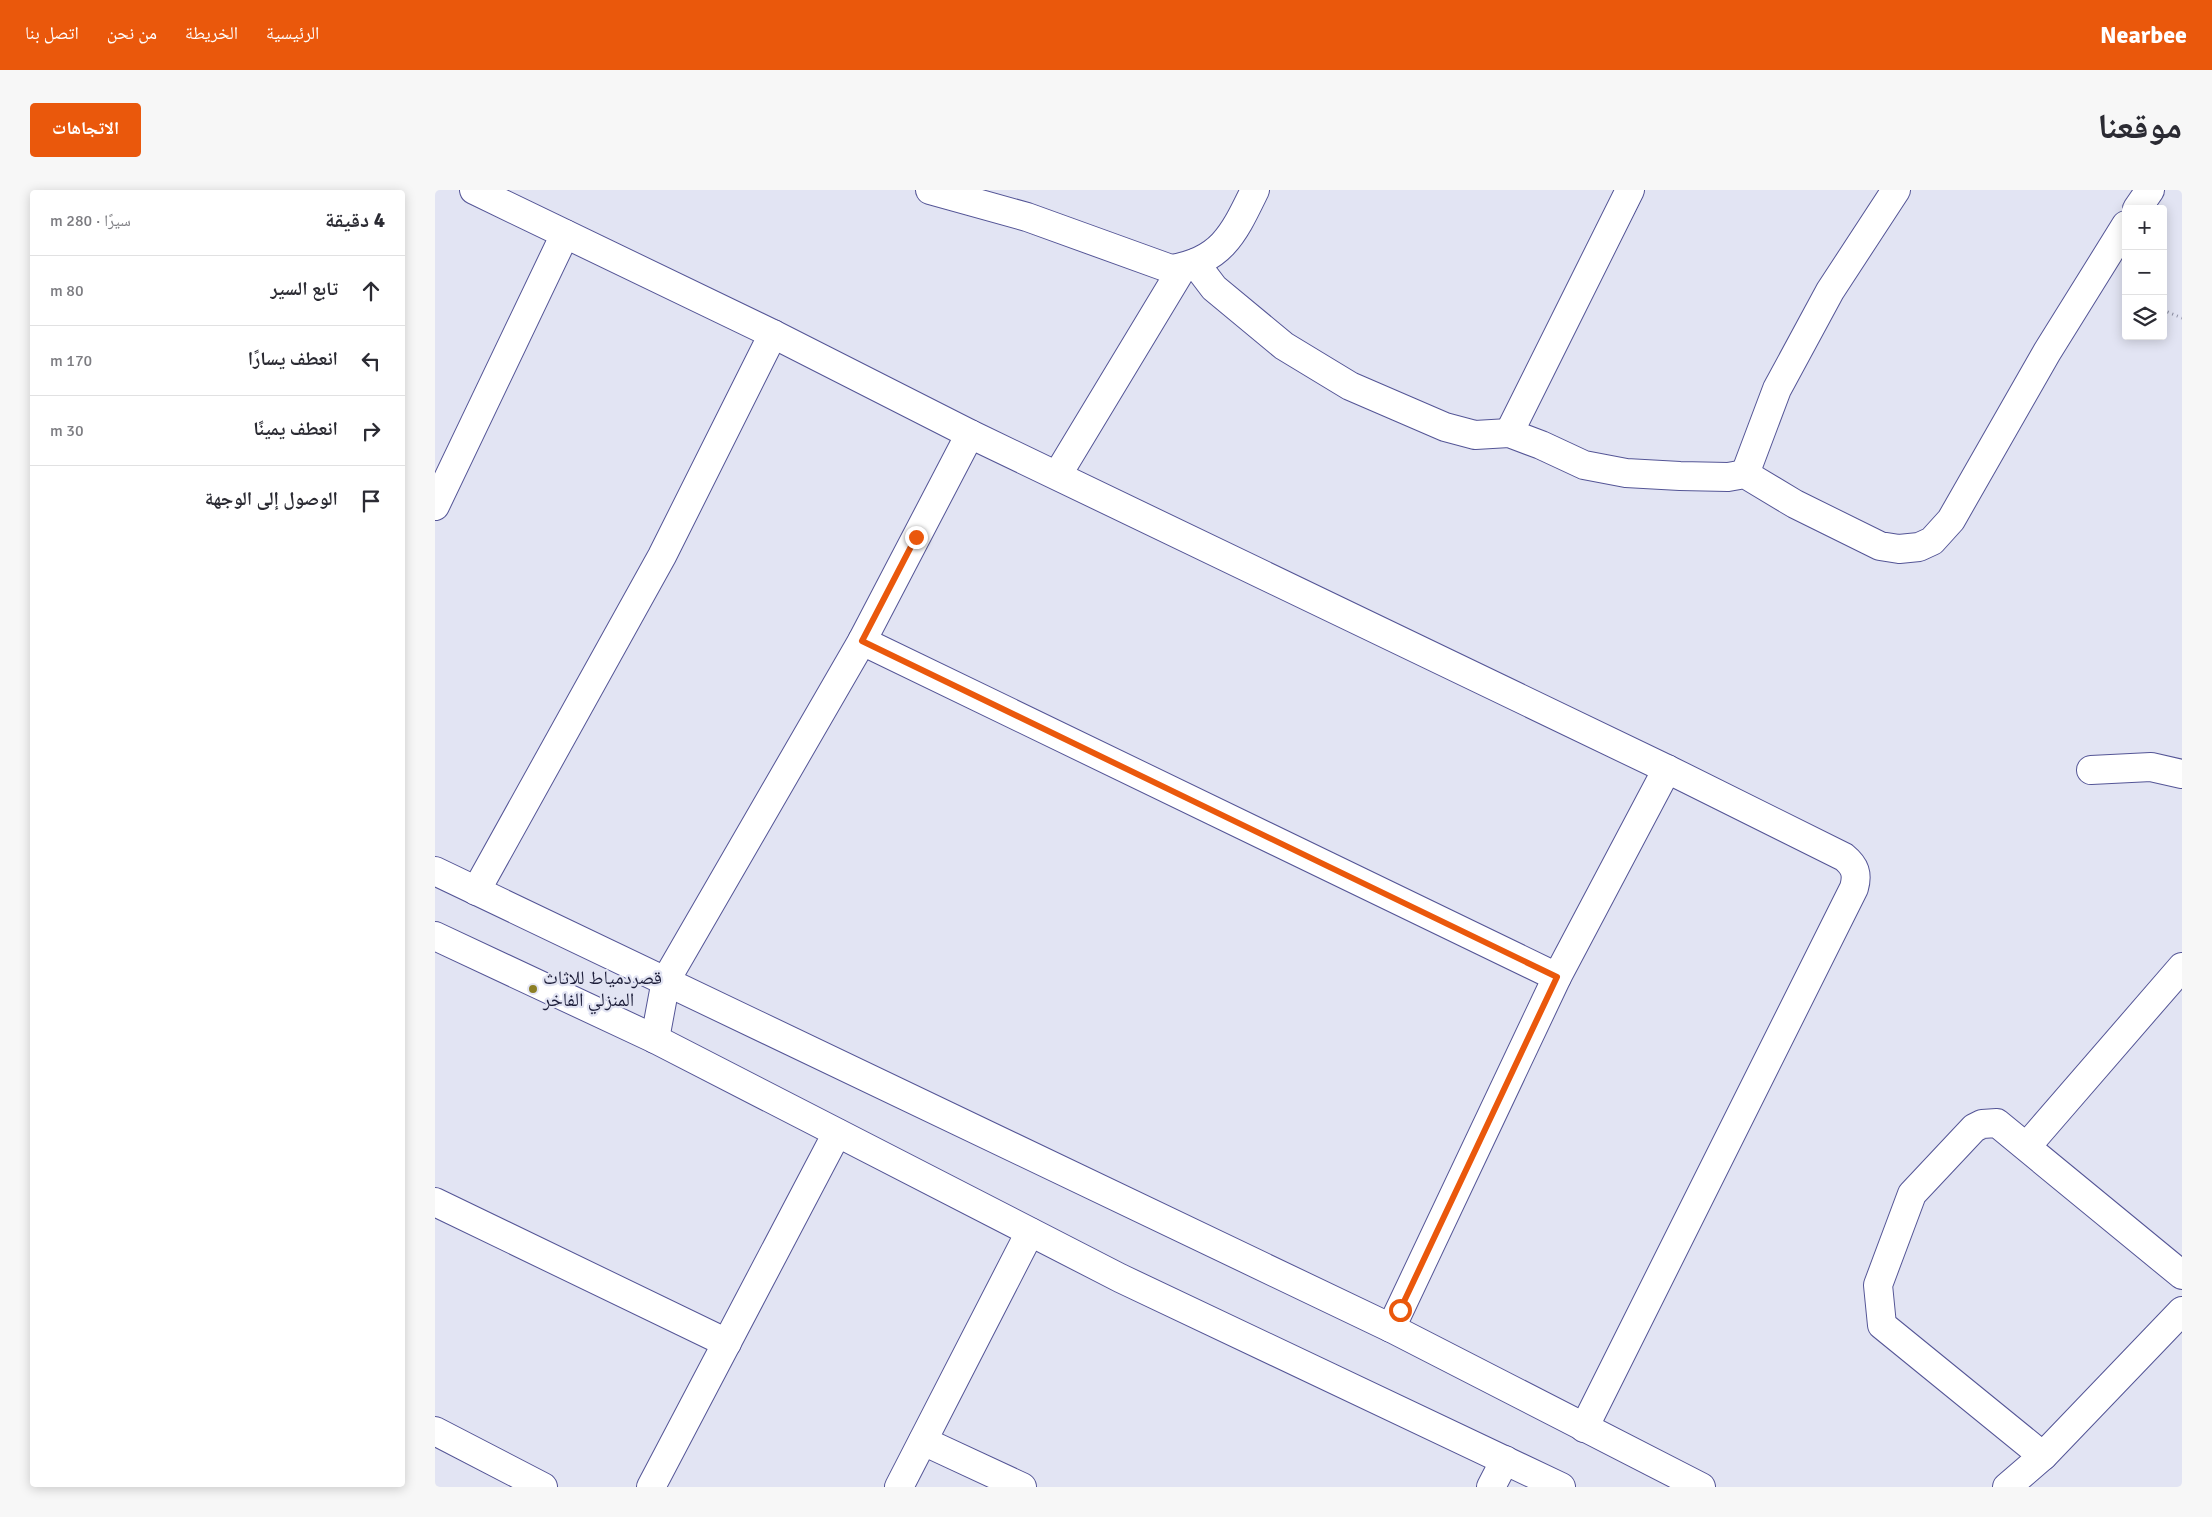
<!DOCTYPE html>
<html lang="ar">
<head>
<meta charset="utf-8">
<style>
  body { margin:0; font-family:Signika,"Noto Naskh Arabic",sans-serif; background:#f7f7f7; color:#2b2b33; direction:rtl }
  .controls { position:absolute; right:15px; top:15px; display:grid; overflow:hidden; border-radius:5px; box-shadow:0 2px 12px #0003 }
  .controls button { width:45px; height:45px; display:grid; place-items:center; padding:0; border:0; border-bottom:1px solid #e1e1e2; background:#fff; color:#2b2b33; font:25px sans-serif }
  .stop { position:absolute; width:15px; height:15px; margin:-11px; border:4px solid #ea580c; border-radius:50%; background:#fff }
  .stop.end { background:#ea580c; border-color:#fff; box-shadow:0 1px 5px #0008 }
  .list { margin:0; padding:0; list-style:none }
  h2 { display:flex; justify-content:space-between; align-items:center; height:65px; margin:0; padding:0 20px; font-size:21px }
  h2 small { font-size:16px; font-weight:400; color:#7c7c81 }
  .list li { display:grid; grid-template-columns:32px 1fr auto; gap:15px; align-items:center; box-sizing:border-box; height:70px; padding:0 20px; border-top:1px solid #e1e1e2 }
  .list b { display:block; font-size:19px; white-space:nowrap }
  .list em { font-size:16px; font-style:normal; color:#7c7c81 }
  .icon { flex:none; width:28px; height:28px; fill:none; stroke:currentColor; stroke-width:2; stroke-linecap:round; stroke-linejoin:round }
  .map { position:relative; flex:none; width:1747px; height:1297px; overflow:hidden; direction:ltr; border-radius:5px }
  header { display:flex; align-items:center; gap:30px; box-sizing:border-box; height:70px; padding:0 25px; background:#ea580c; color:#fff }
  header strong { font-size:24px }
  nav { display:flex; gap:28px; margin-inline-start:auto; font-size:18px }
  .intro { display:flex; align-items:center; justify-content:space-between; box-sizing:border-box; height:120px; padding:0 30px }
  h1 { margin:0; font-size:35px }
  .button { padding:12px 22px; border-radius:5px; background:#ea580c; color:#fff; font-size:18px; font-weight:700 }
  main { display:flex; gap:30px; padding:0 30px }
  aside { flex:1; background:#fff; border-radius:5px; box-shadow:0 2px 12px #0003 }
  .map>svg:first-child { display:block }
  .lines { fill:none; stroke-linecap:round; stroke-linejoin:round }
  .minor-casing { stroke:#545596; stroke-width:30 }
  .path { stroke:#8c8ea2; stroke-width:3; stroke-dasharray:1 4; stroke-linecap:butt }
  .minor { stroke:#fff; stroke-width:28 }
  .route { stroke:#ea580c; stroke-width:6 }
  .poi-dot { fill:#8c7f26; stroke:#e2e4f3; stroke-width:2 }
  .labels { text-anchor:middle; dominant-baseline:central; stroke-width:4.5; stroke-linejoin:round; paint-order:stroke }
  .poi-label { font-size:19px; fill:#1d1e3a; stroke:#e2e4f3; text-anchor:start }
</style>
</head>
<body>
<header>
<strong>Nearbee</strong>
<nav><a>الرئيسية</a><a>الخريطة</a><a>من نحن</a><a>اتصل بنا</a></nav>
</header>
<div class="intro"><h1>موقعنا</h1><a class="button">الاتجاهات</a></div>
<main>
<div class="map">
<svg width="1747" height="1297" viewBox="0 0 1747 1297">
  <rect width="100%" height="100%" fill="#e2e4f3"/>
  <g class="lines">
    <defs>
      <g id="minor">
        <path d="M39,0L338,144L535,244L1232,579L1409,667C1420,676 1423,684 1419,698L1149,1238"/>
        <path d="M495,0L592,27L736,79C787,71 799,43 820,0"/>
        <polyline points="1702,19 1715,0"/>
        <polyline points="760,73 779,98 849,156 915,196 1010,237 1040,245 1074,243 1106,255 1149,275 1191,283 1245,286 1293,287 1310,284 1360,314 1445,356 1464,359 1484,357 1497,351 1516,330 1612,162 1691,35"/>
        <polyline points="1074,243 1195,0"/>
        <polyline points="623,284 748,77"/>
        <polyline points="1310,284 1342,199 1395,101 1461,0"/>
        <polyline points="0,316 130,44"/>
        <polyline points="427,451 1122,787"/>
        <polyline points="1656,580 1716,577 1747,584"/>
        <polyline points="0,681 956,1138 1266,1297"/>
        <polyline points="41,701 227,366 338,144"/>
        <polyline points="0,746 220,849 685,1088 1126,1297"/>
        <polyline points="220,849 231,790 427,451 535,244"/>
        <polyline points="1592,956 1747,777"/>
        <polyline points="0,1012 292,1153"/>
        <polyline points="956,1138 1122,787 1232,579"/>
        <polyline points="0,1241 108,1297"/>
        <polyline points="488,1251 587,1297"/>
        <polyline points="1608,1266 1447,1135 1443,1095 1477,1004 1539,938 1547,934 1562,933 1747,1085"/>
        <polyline points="216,1297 402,943"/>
        <polyline points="464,1297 595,1042"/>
        <polyline points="1056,1297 1070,1270"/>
        <polyline points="1572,1297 1608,1266 1747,1121"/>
      </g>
    </defs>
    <use href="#minor" class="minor-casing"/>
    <polyline class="path" points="1728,120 1747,128"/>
    <use href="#minor" class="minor"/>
  </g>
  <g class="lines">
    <polyline class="route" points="481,347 427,451 1122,787 965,1120"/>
  </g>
  <circle class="poi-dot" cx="98" cy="799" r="5"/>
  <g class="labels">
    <g class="poi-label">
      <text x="108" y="788">قصردمياط للاثاث<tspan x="108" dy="22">المنزلي الفاخر</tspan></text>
    </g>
  </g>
</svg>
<div class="controls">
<button>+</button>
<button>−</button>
<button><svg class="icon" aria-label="layers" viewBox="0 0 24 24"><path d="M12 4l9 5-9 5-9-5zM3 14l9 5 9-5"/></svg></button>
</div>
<div class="stop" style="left:965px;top:1120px"></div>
<div class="stop end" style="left:481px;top:347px"></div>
</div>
<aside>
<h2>4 دقيقة<small>سيرًا · 280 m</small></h2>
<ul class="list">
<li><svg class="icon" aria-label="ahead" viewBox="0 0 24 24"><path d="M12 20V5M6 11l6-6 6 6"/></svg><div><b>تابع السير</b></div><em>80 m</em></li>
<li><svg class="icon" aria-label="left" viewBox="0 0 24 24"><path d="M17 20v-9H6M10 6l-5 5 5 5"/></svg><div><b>انعطف يسارًا</b></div><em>170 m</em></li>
<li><svg class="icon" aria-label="right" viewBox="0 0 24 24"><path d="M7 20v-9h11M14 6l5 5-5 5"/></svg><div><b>انعطف يمينًا</b></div><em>30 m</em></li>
<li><svg class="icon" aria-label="arrive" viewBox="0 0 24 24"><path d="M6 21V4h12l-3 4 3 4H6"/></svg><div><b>الوصول إلى الوجهة</b></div></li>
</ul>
</aside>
</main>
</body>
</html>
